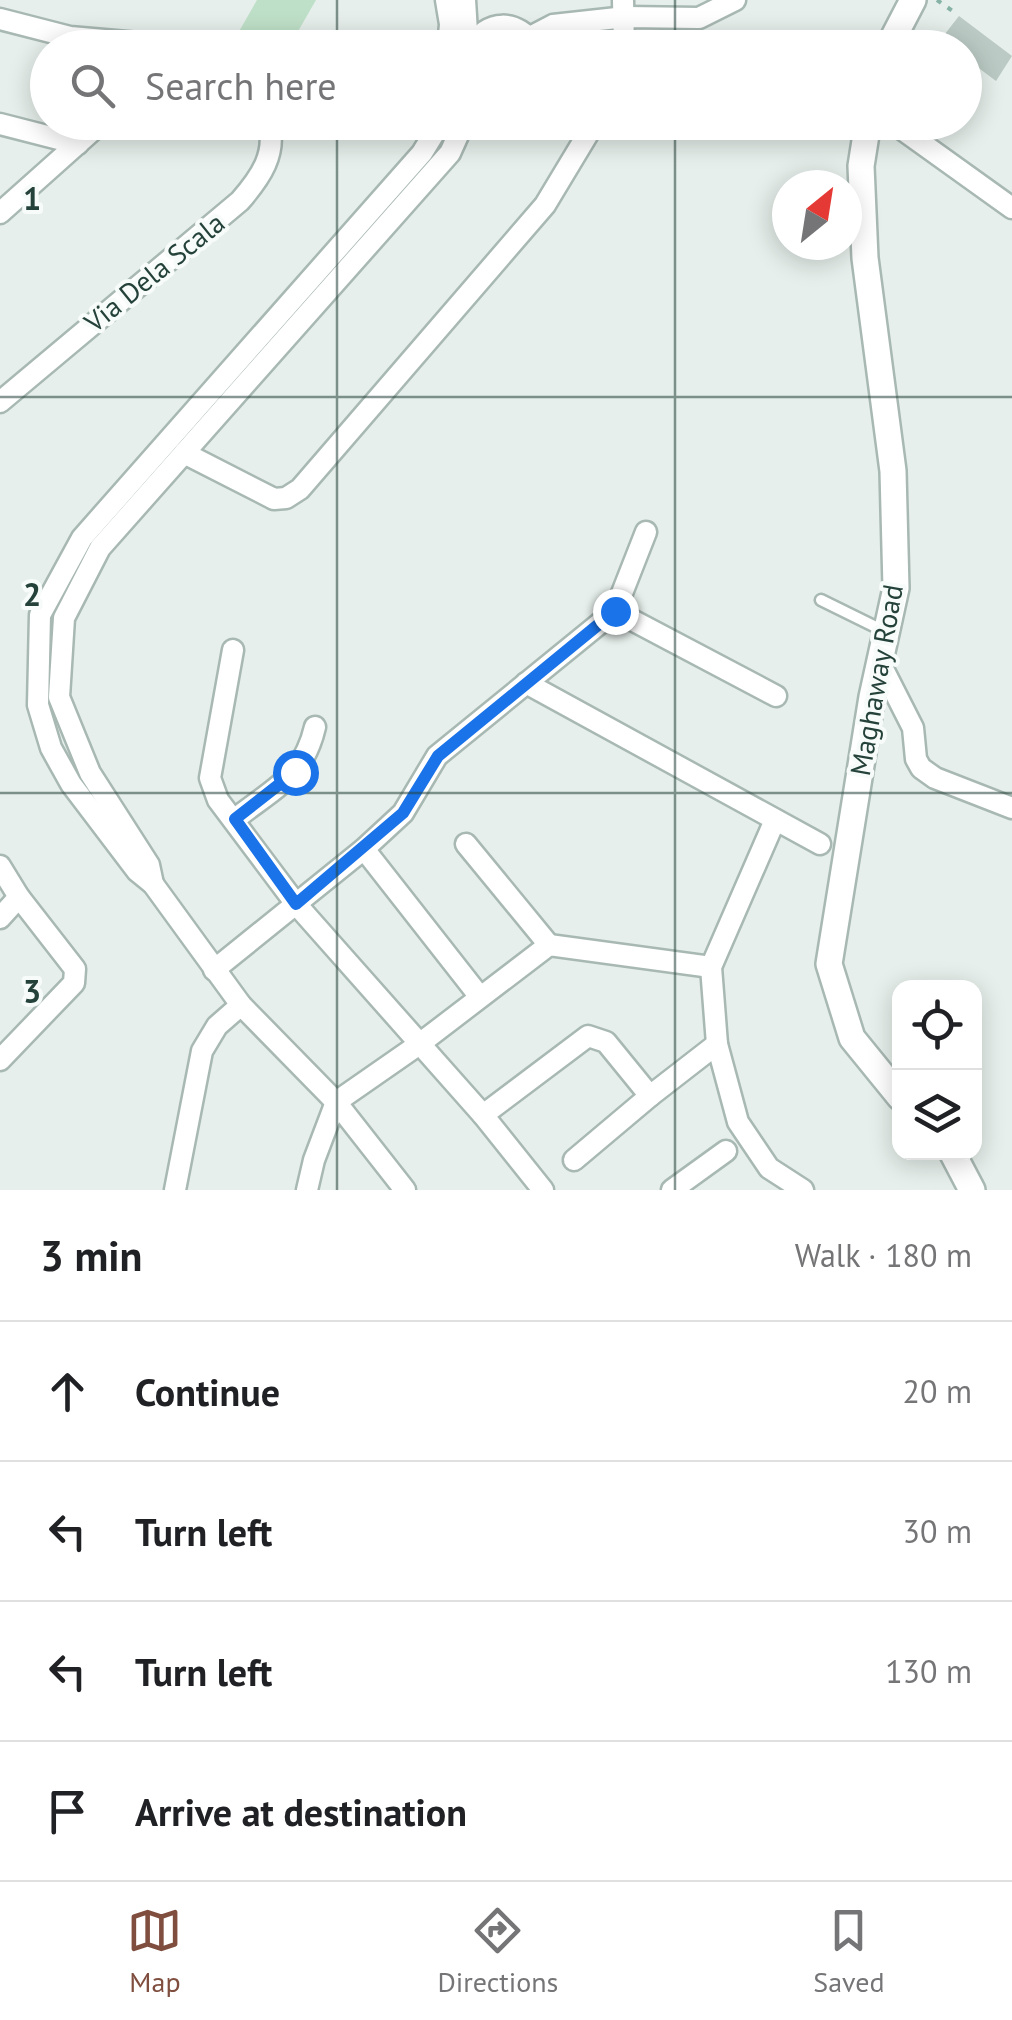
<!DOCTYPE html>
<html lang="en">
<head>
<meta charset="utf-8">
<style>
  body { margin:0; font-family:"PT Sans",sans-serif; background:#f6f6f6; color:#202124 }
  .controls { position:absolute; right:30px; bottom:30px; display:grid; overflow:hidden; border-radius:20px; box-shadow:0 5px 25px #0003 }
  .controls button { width:90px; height:90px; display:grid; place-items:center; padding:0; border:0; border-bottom:2px solid #e0e0e0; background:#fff; color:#202124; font:50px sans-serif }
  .compass { position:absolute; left:772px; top:170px; width:90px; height:90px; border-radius:50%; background:#fff; box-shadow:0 5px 25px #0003; rotate:30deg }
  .stop { position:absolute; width:30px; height:30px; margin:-22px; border:8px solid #1a73e8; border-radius:50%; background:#fff }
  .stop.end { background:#1a73e8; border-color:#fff; box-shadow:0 2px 10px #0008 }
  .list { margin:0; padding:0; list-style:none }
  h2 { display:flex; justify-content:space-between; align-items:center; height:130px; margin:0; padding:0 40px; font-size:42px }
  h2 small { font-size:32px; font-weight:400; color:#757577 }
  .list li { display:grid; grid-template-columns:65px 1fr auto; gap:30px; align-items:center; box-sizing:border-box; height:140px; padding:0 40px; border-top:2px solid #e0e0e0 }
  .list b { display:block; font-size:38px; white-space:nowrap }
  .list em { font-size:32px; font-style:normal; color:#757577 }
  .icon { flex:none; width:55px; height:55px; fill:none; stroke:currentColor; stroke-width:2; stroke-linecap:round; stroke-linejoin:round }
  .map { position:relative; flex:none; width:1012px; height:1190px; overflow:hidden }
  .search { position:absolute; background:#fff; box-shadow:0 5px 25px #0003; left:30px; right:30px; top:30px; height:110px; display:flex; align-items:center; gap:25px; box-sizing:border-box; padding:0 35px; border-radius:55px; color:#757577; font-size:38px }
  .sheet { height:690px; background:#fff }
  nav { display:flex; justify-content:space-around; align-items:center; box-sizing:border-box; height:140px; border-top:2px solid #e0e0e0; background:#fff; font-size:28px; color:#757577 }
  nav a { display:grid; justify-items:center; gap:5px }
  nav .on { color:#7f4e3f }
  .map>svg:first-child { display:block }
  .green { fill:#bfe0c8 }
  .building { fill:#bbcac4 }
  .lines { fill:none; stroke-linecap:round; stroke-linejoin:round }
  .service-casing { stroke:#a8b8b2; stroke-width:15 }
  .minor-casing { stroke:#a8b8b2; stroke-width:25 }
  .tertiary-casing { stroke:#a8b8b2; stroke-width:30 }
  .path { stroke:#86b3a5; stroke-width:4; stroke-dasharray:5 8; stroke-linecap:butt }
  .service { stroke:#fff; stroke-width:10 }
  .minor { stroke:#fff; stroke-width:20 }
  .tertiary { stroke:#fff; stroke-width:25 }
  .route { stroke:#1a73e8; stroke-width:12 }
  .grid { fill:none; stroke:#24423a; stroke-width:2.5; stroke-opacity:0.55 }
  .labels { text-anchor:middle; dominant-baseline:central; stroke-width:8; stroke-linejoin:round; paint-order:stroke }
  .street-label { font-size:28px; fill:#24423a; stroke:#f7fbf9 }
  .grid-label { font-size:32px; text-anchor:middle; font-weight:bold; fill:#24423a; stroke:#f7fbf9; stroke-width:8; stroke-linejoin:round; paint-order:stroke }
</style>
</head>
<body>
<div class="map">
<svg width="1012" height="1190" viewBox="0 0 1012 1190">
  <rect width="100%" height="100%" fill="#e6efeb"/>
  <polygon class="green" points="257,0 316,0 289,47 258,47 237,35"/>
  <polygon class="building" points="959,16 1012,56 996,81 964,57 964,48 952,48 941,39"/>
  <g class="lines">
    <defs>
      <g id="service">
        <polyline points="897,34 923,48"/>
        <polyline points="821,600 886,632"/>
      </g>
      <g id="minor">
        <polyline points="446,0 450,24 448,48"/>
        <polyline points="465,0 468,48"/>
        <polyline points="623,0 624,48"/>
        <polyline points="0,19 70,37 196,48"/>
        <polyline points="530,37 553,25 626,17 699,18 735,0"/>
        <path d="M472,48C485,18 519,19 535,46"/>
        <polyline points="892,122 1012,208"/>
        <polyline points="0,124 78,144"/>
        <polyline points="0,213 102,122"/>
        <path d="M0,402L240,201C260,178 278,153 268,122"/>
        <polyline points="184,453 274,499 286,498 300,489 545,205 595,122"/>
        <polyline points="615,611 646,532"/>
        <polyline points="233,650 210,778 218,800 296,904 483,1115 543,1190"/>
        <polyline points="880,663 913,728 916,759 921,768 935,778 1012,808"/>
        <polyline points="526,683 820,844"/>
        <path d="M235,819C274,788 303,778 315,727"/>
        <polyline points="775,820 711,967 717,1044 738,1122 769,1168 803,1190"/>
        <polyline points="466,844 549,945"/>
        <polyline points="364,849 480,997"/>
        <polyline points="0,866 19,897 75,969 74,983 0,1060"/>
        <polyline points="153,884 149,865 90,773 59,697 64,618 100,548 450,153 464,122"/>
        <polyline points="0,918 19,897"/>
        <polyline points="214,970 364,849 403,813 437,756 615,611 776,696"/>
        <polyline points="483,1115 588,1036 606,1042 650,1096 717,1044"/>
        <polyline points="574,1160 650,1096"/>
        <polyline points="175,1190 202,1051 217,1026 241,1005"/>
        <polyline points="307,1190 314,1160 336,1102 418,1045 549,945 711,967"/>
        <polyline points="405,1190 336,1102 241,1005 153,884 137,871 71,784 51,748 38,705 40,615 82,538 422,153 441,122"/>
        <polyline points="672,1190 726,1151"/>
      </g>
      <g id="tertiary">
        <polyline points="888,48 913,0"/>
        <polyline points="868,122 861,166 865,258 893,471 896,588 872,697 829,964 852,1038 900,1097"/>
        <polyline points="952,1152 972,1190"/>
      </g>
    </defs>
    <use href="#service" class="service-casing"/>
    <use href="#minor" class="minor-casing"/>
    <use href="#tertiary" class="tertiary-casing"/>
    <polyline class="path" points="937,0 954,12"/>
    <use href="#service" class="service"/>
    <use href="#minor" class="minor"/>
    <use href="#tertiary" class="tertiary"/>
  </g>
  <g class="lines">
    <polyline class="route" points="295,772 235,819 296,904 403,813 438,756 615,611"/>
  </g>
  <path class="grid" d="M337,0V48M675,0V48M337,122V1190M675,122V1190M0,397H1012M0,793H1012"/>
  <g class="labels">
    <g class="street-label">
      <text transform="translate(154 272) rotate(-39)">Via Dela Scala</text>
      <text transform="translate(876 680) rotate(-80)">Maghaway Road</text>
    </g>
  </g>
  <g class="grid-label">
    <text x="32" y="210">1</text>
    <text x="32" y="606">2</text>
    <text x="32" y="1003">3</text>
  </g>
</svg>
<div class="controls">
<button><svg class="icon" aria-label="locate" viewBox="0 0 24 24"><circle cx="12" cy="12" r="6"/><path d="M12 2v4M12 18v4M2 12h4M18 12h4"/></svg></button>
<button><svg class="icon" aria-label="layers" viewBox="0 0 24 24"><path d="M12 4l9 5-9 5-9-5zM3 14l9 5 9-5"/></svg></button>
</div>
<svg class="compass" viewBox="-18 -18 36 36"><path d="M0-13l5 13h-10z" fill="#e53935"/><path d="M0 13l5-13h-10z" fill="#757577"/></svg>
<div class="stop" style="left:295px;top:772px"></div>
<div class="stop end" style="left:615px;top:611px"></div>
<div class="search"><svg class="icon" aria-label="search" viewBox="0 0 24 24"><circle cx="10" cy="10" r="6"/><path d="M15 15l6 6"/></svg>Search here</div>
</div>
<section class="sheet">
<h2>3 min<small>Walk · 180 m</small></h2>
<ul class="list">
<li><svg class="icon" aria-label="ahead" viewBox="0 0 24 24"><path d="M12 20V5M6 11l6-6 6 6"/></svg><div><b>Continue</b></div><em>20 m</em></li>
<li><svg class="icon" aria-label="left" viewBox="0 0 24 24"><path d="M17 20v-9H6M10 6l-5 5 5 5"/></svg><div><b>Turn left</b></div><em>30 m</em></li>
<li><svg class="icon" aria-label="left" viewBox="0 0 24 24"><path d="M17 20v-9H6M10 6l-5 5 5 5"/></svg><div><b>Turn left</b></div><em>130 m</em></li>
<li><svg class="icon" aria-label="arrive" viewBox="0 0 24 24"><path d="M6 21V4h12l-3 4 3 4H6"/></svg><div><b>Arrive at destination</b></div></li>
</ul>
</section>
<nav>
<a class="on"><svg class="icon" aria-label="map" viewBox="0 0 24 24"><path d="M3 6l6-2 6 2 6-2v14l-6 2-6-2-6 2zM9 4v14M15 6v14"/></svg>Map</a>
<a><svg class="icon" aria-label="directions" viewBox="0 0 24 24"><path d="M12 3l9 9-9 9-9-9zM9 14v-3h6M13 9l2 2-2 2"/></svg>Directions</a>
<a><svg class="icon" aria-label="saved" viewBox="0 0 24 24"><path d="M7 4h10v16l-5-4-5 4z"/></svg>Saved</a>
</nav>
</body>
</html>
